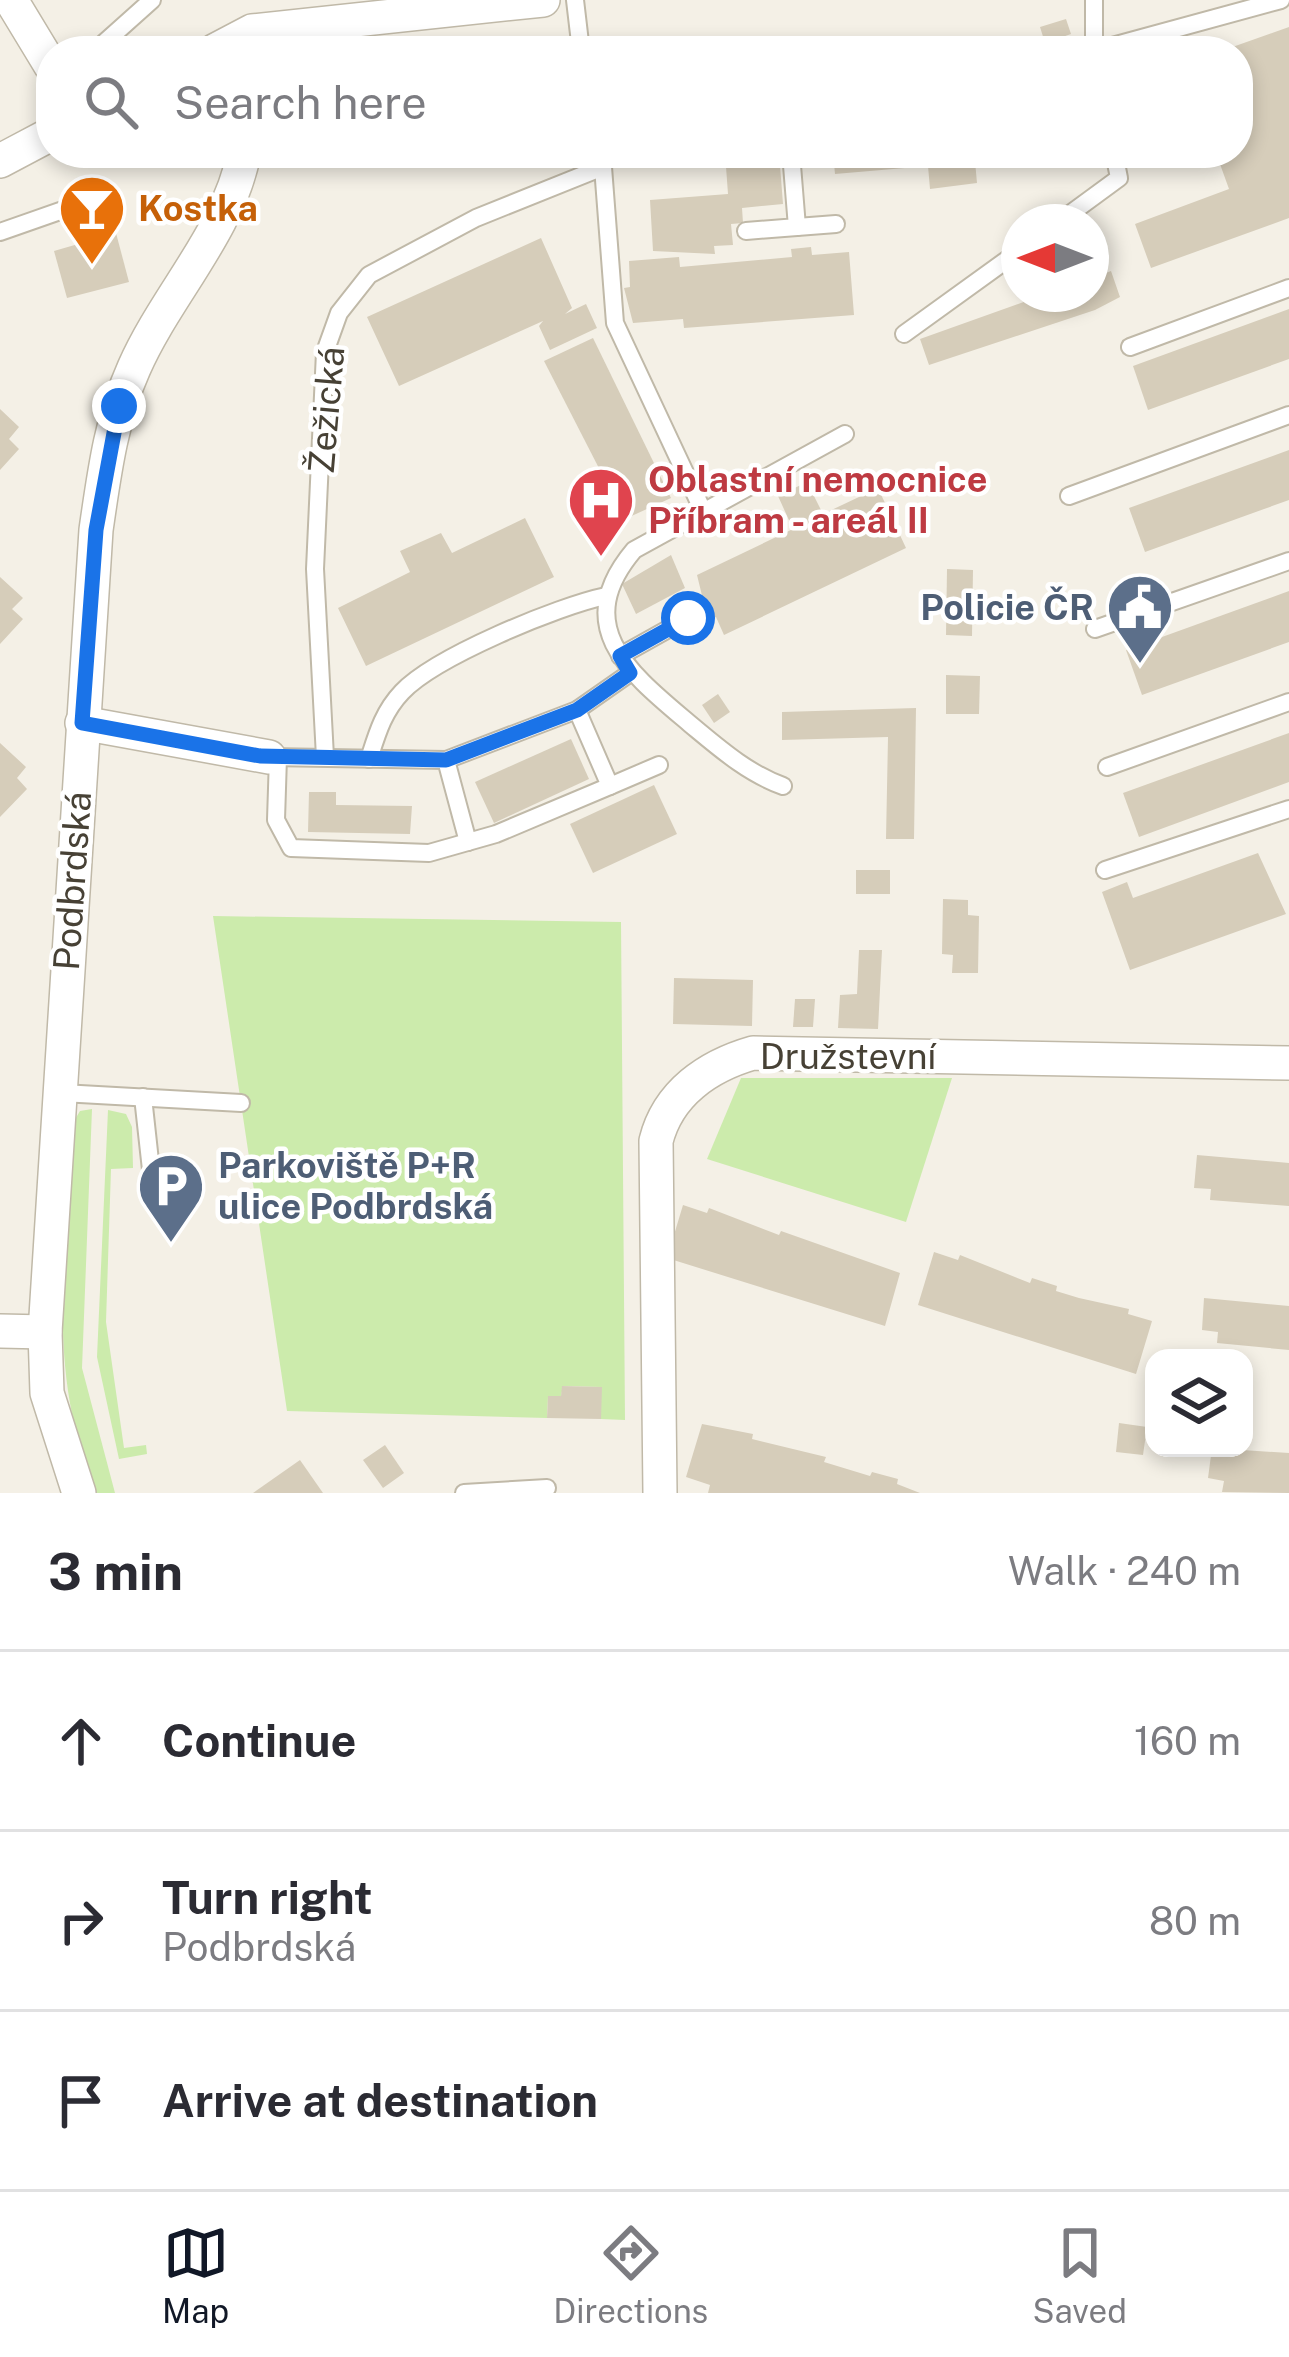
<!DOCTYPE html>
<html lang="en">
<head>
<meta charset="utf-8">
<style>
  body { margin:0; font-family:"Public Sans",sans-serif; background:#f7f7f7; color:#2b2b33 }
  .controls { position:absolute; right:36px; bottom:36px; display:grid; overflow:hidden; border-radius:24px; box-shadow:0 6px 18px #0003 }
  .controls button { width:108px; height:108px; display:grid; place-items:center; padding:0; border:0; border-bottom:3px solid #e1e1e2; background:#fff; color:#2b2b33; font:60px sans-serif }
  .compass { position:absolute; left:1001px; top:204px; width:108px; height:108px; border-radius:50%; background:#fff; box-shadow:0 6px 18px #0003; rotate:270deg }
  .stop { position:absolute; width:36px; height:36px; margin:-27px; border:9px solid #1a73e8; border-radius:50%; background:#fff }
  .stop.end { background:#1a73e8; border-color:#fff; box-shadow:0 3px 12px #0008 }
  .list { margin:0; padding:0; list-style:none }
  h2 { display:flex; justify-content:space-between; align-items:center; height:156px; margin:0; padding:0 48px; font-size:51px }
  h2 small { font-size:39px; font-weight:400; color:#7c7c81 }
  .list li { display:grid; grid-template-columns:78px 1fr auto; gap:36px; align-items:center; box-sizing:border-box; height:180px; padding:0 48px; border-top:3px solid #e1e1e2 }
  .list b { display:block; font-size:45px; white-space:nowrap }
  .list p { margin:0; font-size:39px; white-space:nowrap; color:#7c7c81 }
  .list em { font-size:39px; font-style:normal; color:#7c7c81 }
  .icon { flex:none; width:66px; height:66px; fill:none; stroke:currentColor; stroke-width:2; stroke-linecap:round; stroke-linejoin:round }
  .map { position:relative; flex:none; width:1289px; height:1493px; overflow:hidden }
  .search { position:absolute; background:#fff; box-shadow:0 6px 18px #0003; left:36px; right:36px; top:36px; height:132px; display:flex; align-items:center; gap:30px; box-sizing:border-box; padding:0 42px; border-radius:48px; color:#7c7c81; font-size:45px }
  .sheet { height:696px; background:#fff }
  nav { display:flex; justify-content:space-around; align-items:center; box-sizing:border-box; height:168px; border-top:3px solid #e1e1e2; background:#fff; font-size:33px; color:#7c7c81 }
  nav a { display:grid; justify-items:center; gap:6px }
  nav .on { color:#111827 }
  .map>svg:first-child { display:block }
  .green { fill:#ccebac }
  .building { fill:#d6cdba }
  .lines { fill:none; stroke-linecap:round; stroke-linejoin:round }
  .lane-casing { stroke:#c0b9a8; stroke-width:20 }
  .street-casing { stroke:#c0b9a8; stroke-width:36 }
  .lane { stroke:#fff; stroke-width:16 }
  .street { stroke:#fff; stroke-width:33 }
  .route { stroke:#1a73e8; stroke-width:15 }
  .labels { text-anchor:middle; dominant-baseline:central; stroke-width:9; stroke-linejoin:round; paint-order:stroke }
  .food-label { font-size:36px; font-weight:bold; fill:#c56008; stroke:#fff; text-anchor:start }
  .street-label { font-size:36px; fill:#474135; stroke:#fff }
  .health-label { font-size:36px; font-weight:bold; fill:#be3a42; stroke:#fff; text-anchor:start }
  .service-label { font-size:36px; font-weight:bold; fill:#4e5e75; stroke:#fff; text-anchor:end }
</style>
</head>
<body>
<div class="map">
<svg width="1289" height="1493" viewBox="0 0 1289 1493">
  <rect width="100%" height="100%" fill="#f4f0e6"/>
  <g class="green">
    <polygon points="213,916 621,922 625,1420 601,1419 601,1387 563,1386 561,1396 548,1397 547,1418 287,1411"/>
    <polygon points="741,1078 952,1078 906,1222 707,1159"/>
    <path d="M92,1109L82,1368L115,1493H97C44,1374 66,1248 74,1121L80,1111Z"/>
    <polygon points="108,1110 126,1114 132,1127 133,1168 111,1169 106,1322 124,1448 146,1445 147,1454 119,1459 97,1357"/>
  </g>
  <g class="building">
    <polygon points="1066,19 1071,34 1045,43 1040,27"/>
    <polygon points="1289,27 1289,218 1151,268 1135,224 1229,189 1216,153 1238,153 1238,51 1224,50"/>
    <polygon points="725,153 779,153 783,204 742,208 743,223 731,224 733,245 714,246 715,254 653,251 650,200 728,194"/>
    <polygon points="833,153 1042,153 1042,156 975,161 977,183 930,189 928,166 835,174"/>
    <polygon points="116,233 129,282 67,298 54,251"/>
    <polygon points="541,238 572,308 565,314 586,304 597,328 550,350 539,326 543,321 399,386 367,317"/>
    <polygon points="811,247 812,255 849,252 854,315 684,328 683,319 633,323 624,288 630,287 629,261 679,257 680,267 792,257 791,249"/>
    <polygon points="1111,271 1120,297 1095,310 929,365 920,339 1046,294 1091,294 1091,279"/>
    <polygon points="1289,309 1289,359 1148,410 1133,366"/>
    <polygon points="593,338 671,498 625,519 544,361"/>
    <polygon points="0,409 19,427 9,439 19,449 0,470"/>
    <polygon points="1289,450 1289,500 1145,552 1129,508"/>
    <polygon points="807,482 823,514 878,488 906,548 724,635 716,617 708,620 697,575 793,529 778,496"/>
    <polygon points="525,518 554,577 366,666 338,608 410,572 400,551 441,533 452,553"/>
    <polygon points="671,555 685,588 636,614 622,584"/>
    <polygon points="947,569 973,570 972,636 946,635"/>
    <polygon points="0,577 23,598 12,609 23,619 0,644"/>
    <polygon points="1289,591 1289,642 1142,695 1126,650"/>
    <polygon points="946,675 980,676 979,714 946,714"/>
    <polygon points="718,694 730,712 714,723 702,705"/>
    <polygon points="916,708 914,839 886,839 888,737 782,740 782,712"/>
    <polygon points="1289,733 1289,782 1139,837 1123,793"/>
    <polygon points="571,739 589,779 494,823 475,782"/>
    <polygon points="0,743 26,767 17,778 27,789 0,817"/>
    <polygon points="654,785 677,834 593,873 570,824"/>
    <polygon points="309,792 336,792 336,805 412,806 410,834 308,832"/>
    <polygon points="1258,853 1286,914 1130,970 1102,892 1127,882 1133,898"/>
    <rect x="856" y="870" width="34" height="24"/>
    <polygon points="943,899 968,900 968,915 979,916 978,973 952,973 953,955 942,954"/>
    <polygon points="859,950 882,950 878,1029 838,1028 840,995 857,994"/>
    <polygon points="674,978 753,980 752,1026 673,1024"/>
    <polygon points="795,999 815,999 813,1027 793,1027"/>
    <polygon points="1197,1155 1289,1163 1289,1206 1210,1200 1211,1189 1194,1188"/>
    <polygon points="683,1205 707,1213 709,1208 779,1235 781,1231 900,1273 885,1326 667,1258"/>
    <polygon points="934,1252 958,1260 960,1255 1030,1283 1032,1278 1057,1286 1056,1291 1079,1298 1129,1309 1128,1314 1152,1321 1136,1374 918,1305"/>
    <polygon points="1204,1298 1289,1306 1289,1350 1217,1343 1218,1332 1202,1330"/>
    <polygon points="562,1386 602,1387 601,1419 547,1418 548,1396 561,1396"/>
    <polygon points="1119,1423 1147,1427 1143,1455 1116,1452"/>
    <polygon points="702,1424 753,1434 752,1439 826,1457 824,1462 870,1476 872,1472 898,1479 897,1484 920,1493 708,1493 710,1485 686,1477"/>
    <polygon points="385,1445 404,1473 383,1488 363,1460"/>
    <polygon points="1212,1448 1289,1453 1289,1493 1222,1492 1224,1481 1208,1478"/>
    <polygon points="300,1460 323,1493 253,1493"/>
  </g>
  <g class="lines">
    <defs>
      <g id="lane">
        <polyline points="575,0 581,51"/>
        <polyline points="95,51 152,0"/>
        <polyline points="1094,51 1281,0"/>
        <polyline points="1094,51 1094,0"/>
        <polyline points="603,167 615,323 703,511"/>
        <polyline points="1059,222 1119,178 1114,153"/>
        <polyline points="797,227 836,224"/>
        <polyline points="746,231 797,227 791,153"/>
        <polyline points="0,232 100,197"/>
        <polyline points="904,334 1019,251"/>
        <polyline points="1130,347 1289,288"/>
        <polyline points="1069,496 1289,415"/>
        <polyline points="1095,629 1289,561"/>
        <polyline points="620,656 688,618"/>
        <polyline points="269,757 446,760 577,710 630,673"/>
        <polyline points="278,757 276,820 291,848 429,853 496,834 610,786 577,710"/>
        <polyline points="325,757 315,569 325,352 339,313 369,275 476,218 603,167 606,153"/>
        <path d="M369,759C377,734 383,712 402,692C435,657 558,606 606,596"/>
        <polyline points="446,760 468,842"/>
        <polyline points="1107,767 1289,702"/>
        <polyline points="610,786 659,765"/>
        <path d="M783,786C747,773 719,748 690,724C631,674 569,627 634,550L845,434"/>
        <polyline points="1105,870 1289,809"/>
        <polyline points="62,1093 241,1103"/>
        <polyline points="143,1097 151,1170"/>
        <polyline points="464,1493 547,1488"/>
      </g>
      <g id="street">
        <polyline points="11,0 51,66"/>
        <polyline points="214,51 252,31 543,0"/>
        <polyline points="0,161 51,134"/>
        <polyline points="82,723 269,757"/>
        <polyline points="0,1331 45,1332"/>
        <path d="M79,1493L47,1393L45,1332L96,530C104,475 111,419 134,368C166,295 229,232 244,153"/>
        <path d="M660,1493L656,1141C668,1093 708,1066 753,1053L1289,1063"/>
      </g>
    </defs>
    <use href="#lane" class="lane-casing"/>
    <use href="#street" class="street-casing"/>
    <use href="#lane" class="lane"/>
    <use href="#street" class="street"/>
  </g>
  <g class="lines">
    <polyline class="route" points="119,406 96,530 82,723 260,756 446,760 577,710 630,673 620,656 688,618"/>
  </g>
  <defs>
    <symbol id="bar-pin" viewBox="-11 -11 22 30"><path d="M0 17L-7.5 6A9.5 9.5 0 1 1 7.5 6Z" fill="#e8710a" stroke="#fff"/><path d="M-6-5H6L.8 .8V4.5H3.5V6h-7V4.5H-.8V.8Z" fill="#fff"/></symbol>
    <symbol id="hospital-pin" viewBox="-11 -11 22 30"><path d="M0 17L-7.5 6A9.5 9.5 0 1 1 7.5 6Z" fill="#e0444e" stroke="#fff"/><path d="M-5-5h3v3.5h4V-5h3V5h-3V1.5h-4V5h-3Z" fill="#fff"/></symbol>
    <symbol id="civic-pin" viewBox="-11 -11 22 30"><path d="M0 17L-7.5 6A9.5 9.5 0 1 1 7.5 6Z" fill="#5c6f8a" stroke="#fff"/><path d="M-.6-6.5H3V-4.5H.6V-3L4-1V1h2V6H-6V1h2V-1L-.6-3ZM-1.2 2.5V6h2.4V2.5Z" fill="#fff"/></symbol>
    <symbol id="parking-pin" viewBox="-11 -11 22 30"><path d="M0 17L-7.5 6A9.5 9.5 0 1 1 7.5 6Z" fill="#5c6f8a" stroke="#fff"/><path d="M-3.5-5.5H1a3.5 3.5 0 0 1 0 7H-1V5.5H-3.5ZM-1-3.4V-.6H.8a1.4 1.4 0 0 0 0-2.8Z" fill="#fff"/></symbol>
  </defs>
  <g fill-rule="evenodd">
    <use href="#bar-pin" x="54" y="170" width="76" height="104"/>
    <use href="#hospital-pin" x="563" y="462" width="76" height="104"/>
    <use href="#civic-pin" x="1102" y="569" width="76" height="104"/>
    <use href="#parking-pin" x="133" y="1148" width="76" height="104"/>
  </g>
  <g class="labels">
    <g class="food-label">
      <text x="138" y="208">Kostka</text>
    </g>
    <g class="street-label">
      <text transform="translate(326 410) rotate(-85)">Žežická</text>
      <text transform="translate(72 881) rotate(-86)">Podbrdská</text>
      <text x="848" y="1056">Družstevní</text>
    </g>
    <g class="health-label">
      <text x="648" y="479">Oblastní nemocnice<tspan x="648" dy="41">Příbram - areál II</tspan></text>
    </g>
    <g class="service-label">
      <text x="1094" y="607">Policie ČR</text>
      <text x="218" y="1165" text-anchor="start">Parkoviště P+R<tspan x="218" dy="41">ulice Podbrdská</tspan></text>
    </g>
  </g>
</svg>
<div class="controls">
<button><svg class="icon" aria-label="layers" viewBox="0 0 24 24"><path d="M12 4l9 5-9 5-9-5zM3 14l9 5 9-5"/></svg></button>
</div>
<svg class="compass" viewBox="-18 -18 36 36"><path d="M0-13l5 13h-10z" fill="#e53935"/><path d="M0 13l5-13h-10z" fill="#7c7c81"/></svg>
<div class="stop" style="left:688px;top:618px"></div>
<div class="stop end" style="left:119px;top:406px"></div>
<div class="search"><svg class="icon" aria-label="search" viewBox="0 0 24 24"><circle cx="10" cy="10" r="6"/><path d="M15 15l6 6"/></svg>Search here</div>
</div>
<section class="sheet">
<h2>3 min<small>Walk · 240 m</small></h2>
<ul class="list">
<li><svg class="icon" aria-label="ahead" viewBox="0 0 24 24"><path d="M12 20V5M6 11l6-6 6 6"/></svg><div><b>Continue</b></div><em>160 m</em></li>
<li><svg class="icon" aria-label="right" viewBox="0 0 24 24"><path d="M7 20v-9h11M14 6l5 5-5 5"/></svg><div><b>Turn right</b><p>Podbrdská</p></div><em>80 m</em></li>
<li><svg class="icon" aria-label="arrive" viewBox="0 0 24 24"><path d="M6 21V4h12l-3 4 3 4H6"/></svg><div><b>Arrive at destination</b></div></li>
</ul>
</section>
<nav>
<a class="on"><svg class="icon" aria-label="map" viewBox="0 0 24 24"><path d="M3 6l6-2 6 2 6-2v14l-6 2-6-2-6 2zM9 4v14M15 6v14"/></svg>Map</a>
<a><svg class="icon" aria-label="directions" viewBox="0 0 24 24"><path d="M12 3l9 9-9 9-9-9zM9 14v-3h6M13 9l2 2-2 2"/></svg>Directions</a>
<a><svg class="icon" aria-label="saved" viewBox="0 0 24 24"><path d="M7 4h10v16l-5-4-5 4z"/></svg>Saved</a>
</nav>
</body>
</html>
